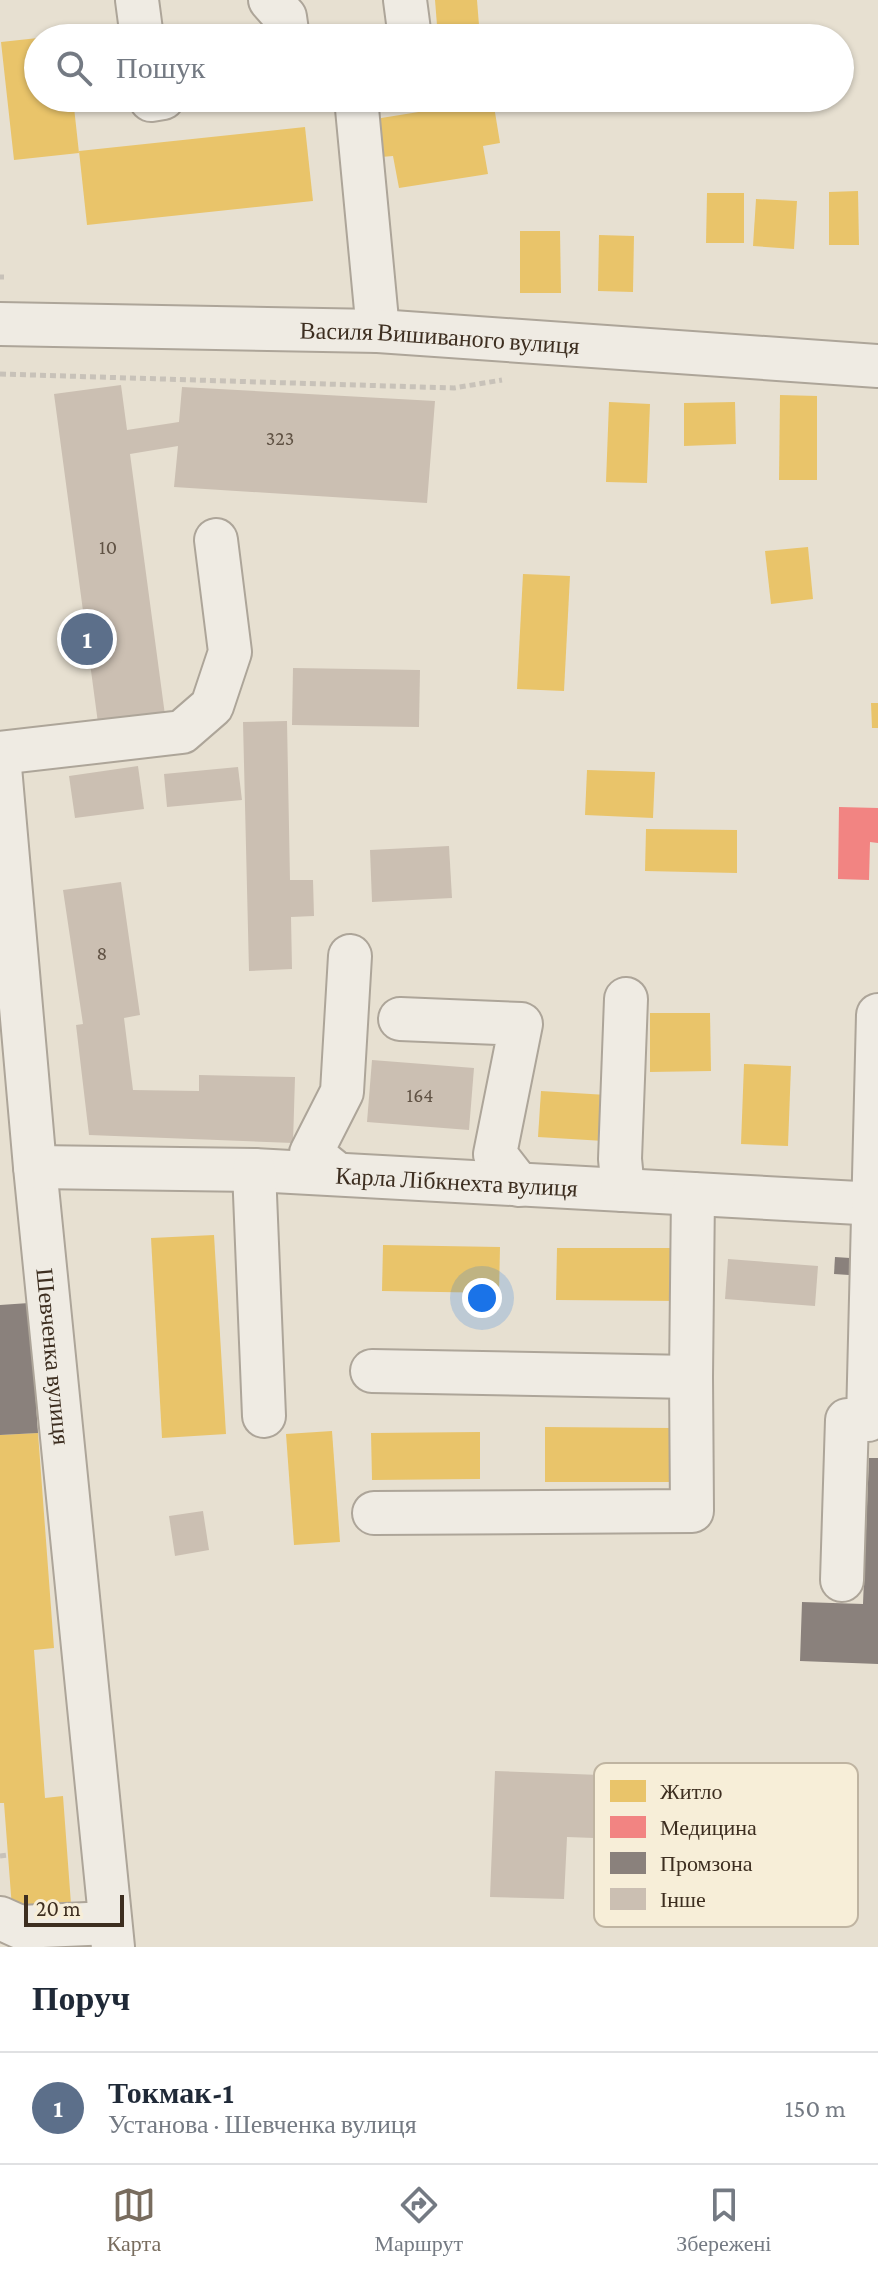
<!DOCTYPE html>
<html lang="uk">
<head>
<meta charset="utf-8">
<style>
  body { margin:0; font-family:"Crimson Pro",serif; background:#f2f2f3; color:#1f2937 }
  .scale { position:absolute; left:24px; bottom:20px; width:100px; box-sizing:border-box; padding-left:8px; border:4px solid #3d2e20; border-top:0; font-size:22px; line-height:28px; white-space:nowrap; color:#3d2e20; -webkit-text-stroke:6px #f7eed8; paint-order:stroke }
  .you { position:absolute; left:482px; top:1298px; width:28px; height:28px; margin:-20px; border:6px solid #fff; border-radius:50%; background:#1a73e8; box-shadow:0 0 0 12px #1a73e833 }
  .badge { display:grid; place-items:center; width:52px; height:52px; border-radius:50%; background:#786c5e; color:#fff; font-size:26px; font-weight:700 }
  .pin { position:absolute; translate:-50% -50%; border:4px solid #fff; box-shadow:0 2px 8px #0006 }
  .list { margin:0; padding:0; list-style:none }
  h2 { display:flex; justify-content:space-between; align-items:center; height:104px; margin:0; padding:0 32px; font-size:34px }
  h2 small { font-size:26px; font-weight:400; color:#747a83 }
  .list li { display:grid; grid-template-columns:52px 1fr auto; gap:24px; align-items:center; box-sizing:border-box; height:112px; padding:0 32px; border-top:2px solid #e0e1e3 }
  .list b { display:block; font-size:30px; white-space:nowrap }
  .list p { margin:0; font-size:26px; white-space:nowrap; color:#747a83 }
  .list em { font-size:26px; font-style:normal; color:#747a83 }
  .icon { flex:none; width:44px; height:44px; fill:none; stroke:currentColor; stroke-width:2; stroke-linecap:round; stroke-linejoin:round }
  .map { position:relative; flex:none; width:878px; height:1947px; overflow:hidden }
  .search { position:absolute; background:#fff; box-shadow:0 2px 6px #0004; left:24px; right:24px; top:24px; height:88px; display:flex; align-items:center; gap:20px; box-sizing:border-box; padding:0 28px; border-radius:44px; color:#747a83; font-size:30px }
  .sheet { height:216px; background:#fff }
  nav { display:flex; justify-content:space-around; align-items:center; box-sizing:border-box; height:112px; border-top:2px solid #e0e1e3; background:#fff; font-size:22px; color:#747a83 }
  nav a { display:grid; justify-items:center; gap:4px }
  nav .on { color:#786c5e }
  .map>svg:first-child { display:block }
  .homes { fill:#e9c46a }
  .health { fill:#f28482 }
  .industry { fill:#8a817c }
  .building { fill:#cbbfb2 }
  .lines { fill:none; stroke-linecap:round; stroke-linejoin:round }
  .minor-casing { stroke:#ada599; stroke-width:46 }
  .path { stroke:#c8c2b9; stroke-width:5; stroke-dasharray:6 4; stroke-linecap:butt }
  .minor { stroke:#efebe3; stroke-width:42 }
  .labels { text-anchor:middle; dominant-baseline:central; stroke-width:8; stroke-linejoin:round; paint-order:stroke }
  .number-label { font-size:20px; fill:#605244 }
  .street-label { font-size:24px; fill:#3d2e20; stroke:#f7eed8 }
  .key { fill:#f7eed8; stroke:#bfb4a1; stroke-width:2 }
  .key-label { font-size:22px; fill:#3d2e20 }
</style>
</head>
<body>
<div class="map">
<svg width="878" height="1947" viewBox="0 0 878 1947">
  <rect width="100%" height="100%" fill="#e7e0d1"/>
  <g class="homes">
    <polygon points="435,0 477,0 480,38 438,38"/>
    <polygon points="38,38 38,98 73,98 79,153 14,160 1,42"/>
    <polygon points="493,100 500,143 483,146 488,174 399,188 393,156 381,157 375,119"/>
    <polygon points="305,127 313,201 87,225 79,151"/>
    <polygon points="858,191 859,245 829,245 829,192"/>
    <polygon points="707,193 744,193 744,243 706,243"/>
    <polygon points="756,199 797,201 794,249 753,246"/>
    <polygon points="520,231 560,231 561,293 520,293"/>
    <polygon points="599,235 634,236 633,292 598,291"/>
    <polygon points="780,395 817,396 817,480 779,480"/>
    <polygon points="609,402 650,404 647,483 606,482"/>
    <polygon points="735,402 736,444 684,446 684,403"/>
    <polygon points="808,547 813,599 771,604 765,551"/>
    <polygon points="523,574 570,576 564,691 517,689"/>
    <polygon points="871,703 878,703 878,728 872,728"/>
    <polygon points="587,770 655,772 653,818 585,815"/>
    <polygon points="646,829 737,830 737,873 645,871"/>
    <polygon points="650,1013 710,1013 711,1071 650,1072"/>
    <polygon points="744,1064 791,1066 788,1146 741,1144"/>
    <polygon points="541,1091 607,1095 604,1141 538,1137"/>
    <polygon points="214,1235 226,1434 162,1438 151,1238"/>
    <polygon points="383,1245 500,1247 499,1293 382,1291"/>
    <polygon points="557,1248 681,1248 680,1301 556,1300"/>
    <polygon points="545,1427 671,1428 671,1482 545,1482"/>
    <polygon points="332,1431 340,1542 294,1545 286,1434"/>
    <polygon points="480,1432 480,1479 372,1480 371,1433"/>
    <polygon points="38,1433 54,1648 34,1650 45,1798 63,1796 71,1904 12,1908 4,1803 0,1803 0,1435"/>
  </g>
  <polygon class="health" points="839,807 878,808 878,843 870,842 869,880 838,879"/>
  <g class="industry">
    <polygon points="835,1257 865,1259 864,1276 834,1274"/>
    <polygon points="29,1303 38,1433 0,1435 0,1305"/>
    <polygon points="869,1458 878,1458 878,1664 800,1661 802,1602 863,1604"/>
  </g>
  <g class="building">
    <polygon points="121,385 127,430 179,422 182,387 435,401 427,503 174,487 178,446 130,454 165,715 98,723 54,394"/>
    <polygon points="293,668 420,670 419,727 292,725"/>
    <polygon points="287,721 290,880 313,880 314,916 291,917 292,969 249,971 243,722"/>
    <polygon points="138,766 144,809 75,818 69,776"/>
    <polygon points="238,767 242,800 167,807 164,774"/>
    <polygon points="449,846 452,898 372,902 370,850"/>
    <polygon points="121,882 140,1015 124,1018 133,1090 199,1091 199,1075 295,1077 293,1143 89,1135 76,1025 83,1024 63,890"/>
    <polygon points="372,1060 474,1068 469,1130 367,1122"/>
    <polygon points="728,1259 818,1266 815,1306 725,1299"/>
    <polygon points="203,1511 209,1550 175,1556 169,1516"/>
    <polygon points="495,1771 784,1782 781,1845 567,1837 564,1899 490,1897"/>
  </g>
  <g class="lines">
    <defs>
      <g id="minor">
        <polyline points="137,0 142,38"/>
        <polyline points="270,0 285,17 288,38"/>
        <polyline points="405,0 410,38"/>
        <polyline points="151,98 151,100 163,98"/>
        <polyline points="356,98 378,331"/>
        <path id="s1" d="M0,324L378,331L878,366"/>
        <polyline points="0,753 182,732 212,706 230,652 216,540"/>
        <path id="s2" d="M0,767L35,1167L113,1947"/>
        <polyline points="400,1019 521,1024 495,1154 519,1185"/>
        <path id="s3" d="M35,1167L254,1170L878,1204"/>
        <polyline points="254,1170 264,1416"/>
        <polyline points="337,1174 311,1153 342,1092 350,956"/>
        <polyline points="623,1190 620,1159 626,999"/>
        <polyline points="372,1371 691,1377"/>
        <polyline points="374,1513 692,1511 691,1377 693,1194"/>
        <polyline points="842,1580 847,1420 868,1420 878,1015"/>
        <polyline points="0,1918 20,1927 110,1923"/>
      </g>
    </defs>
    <use href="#minor" class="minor-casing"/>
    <g class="path">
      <polyline points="0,277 4,277"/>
      <polyline points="0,374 454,388 502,380"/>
      <polyline points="0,1856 8,1855"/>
    </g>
    <use href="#minor" class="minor"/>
  </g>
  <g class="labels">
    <g class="number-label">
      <text x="280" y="438">323</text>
      <text x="108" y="547">10</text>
      <text x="102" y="953">8</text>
      <text x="420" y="1095">164</text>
    </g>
    <g class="street-label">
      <text stroke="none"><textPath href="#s1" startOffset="440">Василя Вишиваного вулиця</textPath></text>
      <text stroke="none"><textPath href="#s3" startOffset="422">Карла Лібкнехта вулиця</textPath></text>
      <text stroke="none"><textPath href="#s2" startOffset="592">Шевченка вулиця</textPath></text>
    </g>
  </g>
  <rect x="594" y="1763" width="264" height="164" rx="12" class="key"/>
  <rect x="610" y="1780" width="36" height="22" fill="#e9c46a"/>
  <rect x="610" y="1816" width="36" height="22" fill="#f28482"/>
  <rect x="610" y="1852" width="36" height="22" fill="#8a817c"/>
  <rect x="610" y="1888" width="36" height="22" fill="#cbbfb2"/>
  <g class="key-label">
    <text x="660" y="1799">Житло</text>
    <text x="660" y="1835">Медицина</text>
    <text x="660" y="1871">Промзона</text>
    <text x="660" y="1907">Інше</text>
  </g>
</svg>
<div class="scale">20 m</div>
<div class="you"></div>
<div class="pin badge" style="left:87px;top:639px;background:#5c6f8a">1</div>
<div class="search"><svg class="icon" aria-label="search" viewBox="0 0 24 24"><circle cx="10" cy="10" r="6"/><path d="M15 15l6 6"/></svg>Пошук</div>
</div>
<section class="sheet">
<h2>Поруч<small></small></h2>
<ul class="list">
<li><span class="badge" style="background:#5c6f8a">1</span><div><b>Токмак-1</b><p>Установа · Шевченка вулиця</p></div><em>150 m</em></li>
</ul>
</section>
<nav>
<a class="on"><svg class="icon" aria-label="map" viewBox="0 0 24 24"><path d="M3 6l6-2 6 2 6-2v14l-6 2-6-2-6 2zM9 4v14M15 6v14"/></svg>Карта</a>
<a><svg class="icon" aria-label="directions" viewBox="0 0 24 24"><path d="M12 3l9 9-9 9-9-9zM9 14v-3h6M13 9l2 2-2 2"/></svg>Маршрут</a>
<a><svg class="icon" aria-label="saved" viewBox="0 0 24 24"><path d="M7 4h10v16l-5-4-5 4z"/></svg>Збережені</a>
</nav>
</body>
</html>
